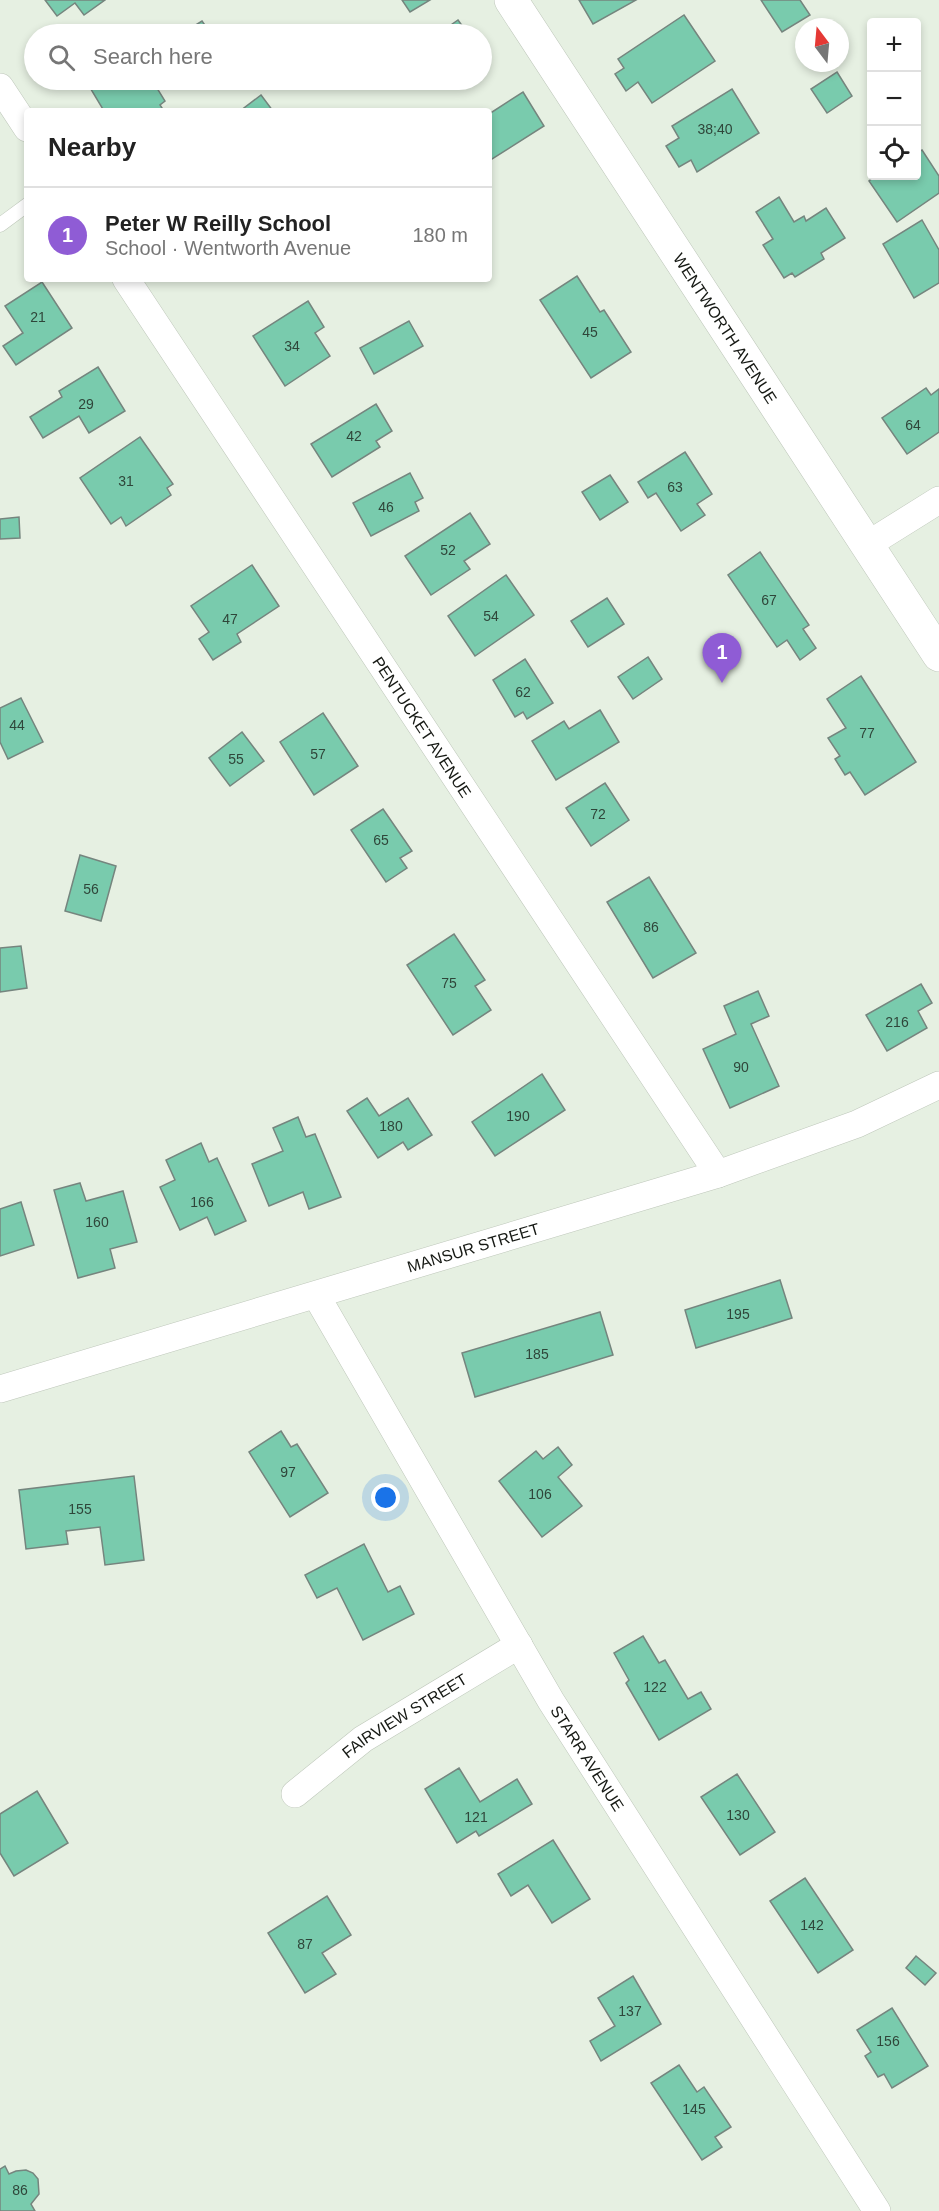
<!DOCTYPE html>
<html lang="en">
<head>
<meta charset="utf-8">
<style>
  body { margin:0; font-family:Arial,sans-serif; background:#f6f6f6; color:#222 }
  .controls { position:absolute; right:18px; top:18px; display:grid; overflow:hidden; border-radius:6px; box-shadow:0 3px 9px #0003 }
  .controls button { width:54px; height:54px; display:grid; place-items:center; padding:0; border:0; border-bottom:2px solid #e0e0e0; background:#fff; color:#222; font:30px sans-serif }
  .compass { position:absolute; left:795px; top:18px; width:54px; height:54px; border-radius:50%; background:#fff; box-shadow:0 3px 9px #0003; rotate:344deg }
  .you { position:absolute; left:386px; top:1498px; width:21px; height:21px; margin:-15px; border:4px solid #fff; border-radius:50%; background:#1a73e8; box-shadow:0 0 0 9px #1a73e833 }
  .badge { display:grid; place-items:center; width:39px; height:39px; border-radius:50%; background:#8f5cd5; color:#fff; font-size:20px; font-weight:700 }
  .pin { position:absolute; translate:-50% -50px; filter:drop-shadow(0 2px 3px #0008) }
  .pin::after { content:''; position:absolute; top:32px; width:21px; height:18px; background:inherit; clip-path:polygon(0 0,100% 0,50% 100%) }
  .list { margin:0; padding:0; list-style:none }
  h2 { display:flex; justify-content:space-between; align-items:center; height:78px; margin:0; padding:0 24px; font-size:26px }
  h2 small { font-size:20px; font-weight:400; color:#767676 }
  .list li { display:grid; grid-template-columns:39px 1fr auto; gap:18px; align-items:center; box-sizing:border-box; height:96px; padding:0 24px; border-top:2px solid #e0e0e0 }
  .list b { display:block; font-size:22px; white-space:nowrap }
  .list p { margin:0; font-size:20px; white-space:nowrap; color:#767676 }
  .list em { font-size:20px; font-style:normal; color:#767676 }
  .icon { flex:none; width:33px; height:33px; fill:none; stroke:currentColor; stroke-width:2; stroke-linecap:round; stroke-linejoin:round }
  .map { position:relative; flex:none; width:939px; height:2211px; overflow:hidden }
  .search { position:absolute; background:#fff; box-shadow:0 3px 9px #0003; left:24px; top:24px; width:468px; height:66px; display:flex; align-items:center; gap:15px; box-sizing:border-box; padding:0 21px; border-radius:33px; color:#767676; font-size:22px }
  .panel { position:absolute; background:#fff; box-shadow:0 3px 9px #0003; left:24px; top:108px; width:468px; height:174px; border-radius:6px }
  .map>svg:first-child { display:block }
  .building { fill:#79cbad; stroke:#75857e; stroke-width:1.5 }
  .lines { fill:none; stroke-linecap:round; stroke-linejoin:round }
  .lane-casing { stroke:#bec7ba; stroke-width:15 }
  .street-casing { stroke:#bec7ba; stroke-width:28 }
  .secondary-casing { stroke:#bec7ba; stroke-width:34 }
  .lane { stroke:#fff; stroke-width:14 }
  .street { stroke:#fff; stroke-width:27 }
  .secondary { stroke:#fff; stroke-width:33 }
  .labels { text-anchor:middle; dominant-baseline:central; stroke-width:4.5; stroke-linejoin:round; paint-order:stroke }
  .number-label { font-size:14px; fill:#2f463a }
  .street-label { font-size:16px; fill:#161914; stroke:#fff }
</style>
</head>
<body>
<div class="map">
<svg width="939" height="2211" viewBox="0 0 939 2211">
  <rect width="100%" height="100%" fill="#e6f0e2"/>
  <g class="building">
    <polygon points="45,0 105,0 84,15 75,3 57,16"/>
    <polygon points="402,0 430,0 410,12"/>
    <polygon points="579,0 636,0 593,24"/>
    <polygon points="761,0 800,0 810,15 782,32"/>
    <polygon points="684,15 715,61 652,103 638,82 626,91 615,74 624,68 618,59"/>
    <polygon points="458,20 468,34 438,34"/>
    <polygon points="202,21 211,34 181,34"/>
    <polygon points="837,72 852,96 827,113 811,89"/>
    <polygon points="89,80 152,80 165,101 160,105 164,111 104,111 86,81"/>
    <polygon points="732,89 759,133 697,172 691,160 679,167 666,146 679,138 672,126"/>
    <polygon points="523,92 544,126 489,161 489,114"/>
    <polygon points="261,95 273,111 240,111"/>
    <polygon points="922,150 939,176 939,193 897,222 869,181 876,176 916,176 916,154"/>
    <polygon points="779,197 794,222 804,216 806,221 826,208 845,238 821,253 824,259 795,277 792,273 784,278 763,245 773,239 756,212"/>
    <polygon points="922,220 939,250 939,283 914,298 883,244"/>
    <polygon points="577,276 600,312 604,310 631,352 591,378 540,300"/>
    <polygon points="42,282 72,328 16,365 3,346 23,333 5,306"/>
    <polygon points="308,301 324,327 315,333 330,356 285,386 253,336"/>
    <polygon points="409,321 423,346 374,374 360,348"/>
    <polygon points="98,367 125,411 89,433 79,416 43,438 30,417 62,397 59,391"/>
    <polygon points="926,388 931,395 939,389 939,432 907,454 882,418"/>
    <polygon points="376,404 392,431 376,441 380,447 332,477 311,444"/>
    <polygon points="140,437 173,484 167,488 171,495 126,526 121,517 111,524 80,478"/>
    <polygon points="685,452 712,494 697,504 705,515 681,531 656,493 648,498 638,482"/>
    <polygon points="410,473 423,498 415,502 419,511 371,536 353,503"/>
    <polygon points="610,475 628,502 600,520 582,492"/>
    <polygon points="470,513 490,544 464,561 470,569 431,595 405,556"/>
    <polygon points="19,517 20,538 0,539 0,519"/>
    <polygon points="760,552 809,625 803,629 816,648 800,660 787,640 777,647 728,575"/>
    <polygon points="252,565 279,606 237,634 241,642 213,660 199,639 209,632 191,606"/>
    <polygon points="506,575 534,615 475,656 448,616"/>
    <polygon points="607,598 624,624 588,647 571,621"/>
    <polygon points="648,657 662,679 633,699 618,677"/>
    <polygon points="525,659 553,703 527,719 523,712 515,717 493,680"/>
    <polygon points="861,676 916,762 865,795 850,772 845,775 835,759 840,756 828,738 846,728 827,699"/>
    <polygon points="21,698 43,742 8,759 0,742 0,708"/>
    <polygon points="600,710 619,742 556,780 532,741 564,721 569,729"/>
    <polygon points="323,713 358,766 314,795 280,742"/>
    <polygon points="242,732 264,761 230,786 209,758"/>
    <polygon points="605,783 629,820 591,846 566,808"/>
    <polygon points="383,809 412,851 400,858 407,868 386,882 351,830"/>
    <polygon points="80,855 116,866 101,921 65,911"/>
    <polygon points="649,877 696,953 653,978 607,902"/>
    <polygon points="454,934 485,980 475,986 491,1010 453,1035 407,965"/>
    <polygon points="21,946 27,988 0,992 0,948"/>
    <polygon points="921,984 932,1003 918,1011 927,1028 887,1051 866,1015"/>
    <polygon points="758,991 769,1016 751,1024 779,1086 730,1108 703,1049 736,1034 724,1006"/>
    <polygon points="542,1074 565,1110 495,1156 472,1122"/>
    <polygon points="367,1098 379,1116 408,1098 432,1135 408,1150 403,1142 378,1158 347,1111"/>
    <polygon points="298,1117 306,1137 315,1134 341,1197 309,1209 303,1192 269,1206 252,1164 283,1151 273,1128"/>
    <polygon points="201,1143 209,1162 217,1158 246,1221 215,1235 207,1217 180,1230 160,1187 175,1180 166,1160"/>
    <polygon points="80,1183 86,1201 123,1191 137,1242 110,1249 115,1268 78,1278 54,1190"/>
    <polygon points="21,1202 34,1245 0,1256 0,1209"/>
    <polygon points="780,1280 792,1318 696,1348 685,1310"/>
    <polygon points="600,1312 613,1355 475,1397 462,1353"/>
    <polygon points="281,1431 291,1447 297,1444 328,1493 290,1517 249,1452"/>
    <polygon points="558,1447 572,1465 558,1477 582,1506 542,1537 499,1481 536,1451 543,1459"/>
    <polygon points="134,1476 144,1560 105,1565 100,1527 66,1531 68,1544 26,1549 19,1490"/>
    <polygon points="364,1544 388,1592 400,1586 414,1614 363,1640 337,1588 317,1598 305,1575"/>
    <polygon points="643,1636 659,1663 665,1660 688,1699 701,1692 711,1709 659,1740 626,1683 629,1680 614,1653"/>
    <polygon points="459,1768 480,1802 517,1779 532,1804 479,1836 476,1831 457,1843 425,1789"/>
    <polygon points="737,1774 775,1832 740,1855 701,1797"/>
    <polygon points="37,1791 68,1843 14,1876 0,1853 0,1814"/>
    <polygon points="553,1840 590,1899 552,1923 528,1885 511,1896 498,1874"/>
    <polygon points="805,1878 853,1950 818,1973 770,1901"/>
    <polygon points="327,1896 351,1935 322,1953 336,1974 305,1993 268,1933"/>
    <polygon points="916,1956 936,1973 925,1985 906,1968"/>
    <polygon points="633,1976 661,2024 601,2061 590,2041 615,2026 598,1998"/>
    <polygon points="892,2008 928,2066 892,2088 884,2074 878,2077 865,2056 871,2052 857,2030"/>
    <polygon points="679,2065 697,2092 704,2087 731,2127 715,2137 722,2147 702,2160 651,2083"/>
    <polygon points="5,2166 9,2174 16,2171 26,2170 33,2173 38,2179 39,2194 31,2204 35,2211 0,2211 0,2169"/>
  </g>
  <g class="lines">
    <defs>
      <polyline id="lane" points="0,225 27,205"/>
      <g id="street">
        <polyline points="0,87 27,128"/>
        <path id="s1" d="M126,279L718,1174"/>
        <polyline points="867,545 939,500"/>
        <path id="s2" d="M316,1295L551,1701L877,2211"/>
        <path id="s3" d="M0,1389L718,1174L857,1124L939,1085"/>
        <path id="s4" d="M295,1794L363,1739L519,1645"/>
      </g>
      <g id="secondary">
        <path id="s5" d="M511,0L939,655"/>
      </g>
    </defs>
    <use href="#lane" class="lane-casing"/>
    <use href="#street" class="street-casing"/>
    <use href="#secondary" class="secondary-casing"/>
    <use href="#lane" class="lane"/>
    <use href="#street" class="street"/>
    <use href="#secondary" class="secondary"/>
  </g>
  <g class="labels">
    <g class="number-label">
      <text x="715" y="129">38;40</text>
      <text x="38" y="317">21</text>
      <text x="590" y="332">45</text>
      <text x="292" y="346">34</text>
      <text x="86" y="404">29</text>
      <text x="913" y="425">64</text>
      <text x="354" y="436">42</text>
      <text x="126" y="481">31</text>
      <text x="675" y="487">63</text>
      <text x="386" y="507">46</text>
      <text x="448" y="550">52</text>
      <text x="769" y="600">67</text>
      <text x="491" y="616">54</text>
      <text x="230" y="619">47</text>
      <text x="523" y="692">62</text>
      <text x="17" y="725">44</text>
      <text x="867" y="733">77</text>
      <text x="318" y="754">57</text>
      <text x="236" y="759">55</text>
      <text x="598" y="814">72</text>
      <text x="381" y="840">65</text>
      <text x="91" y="889">56</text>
      <text x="651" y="927">86</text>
      <text x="449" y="983">75</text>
      <text x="897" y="1022">216</text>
      <text x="741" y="1067">90</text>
      <text x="518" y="1116">190</text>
      <text x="391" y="1126">180</text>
      <text x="202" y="1202">166</text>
      <text x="97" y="1222">160</text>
      <text x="738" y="1314">195</text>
      <text x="537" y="1354">185</text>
      <text x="288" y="1472">97</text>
      <text x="540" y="1494">106</text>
      <text x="80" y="1509">155</text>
      <text x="655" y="1687">122</text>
      <text x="738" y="1815">130</text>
      <text x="476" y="1817">121</text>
      <text x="812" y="1925">142</text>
      <text x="305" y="1944">87</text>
      <text x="630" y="2011">137</text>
      <text x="888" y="2041">156</text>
      <text x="694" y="2109">145</text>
      <text x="20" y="2190">86</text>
    </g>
    <g class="street-label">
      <text stroke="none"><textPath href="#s5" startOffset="392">WENTWORTH AVENUE</textPath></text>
      <text stroke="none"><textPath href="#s1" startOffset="537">PENTUCKET AVENUE</textPath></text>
      <text stroke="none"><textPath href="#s3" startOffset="494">MANSUR STREET</textPath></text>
      <text stroke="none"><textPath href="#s4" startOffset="135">FAIRVIEW STREET</textPath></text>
      <text stroke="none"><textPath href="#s2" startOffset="537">STARR AVENUE</textPath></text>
    </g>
  </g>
</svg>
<div class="controls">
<button>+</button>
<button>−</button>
<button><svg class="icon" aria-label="locate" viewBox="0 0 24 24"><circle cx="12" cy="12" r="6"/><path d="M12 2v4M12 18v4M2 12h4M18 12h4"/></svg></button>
</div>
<svg class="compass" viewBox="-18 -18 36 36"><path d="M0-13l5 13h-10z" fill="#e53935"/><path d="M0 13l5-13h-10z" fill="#767676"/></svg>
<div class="you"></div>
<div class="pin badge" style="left:722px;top:683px">1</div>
<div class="search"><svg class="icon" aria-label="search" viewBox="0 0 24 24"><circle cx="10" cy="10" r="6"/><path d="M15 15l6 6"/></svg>Search here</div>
<section class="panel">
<h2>Nearby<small></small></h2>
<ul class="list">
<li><span class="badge">1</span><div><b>Peter W Reilly School</b><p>School · Wentworth Avenue</p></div><em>180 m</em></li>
</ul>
</section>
</div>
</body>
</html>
